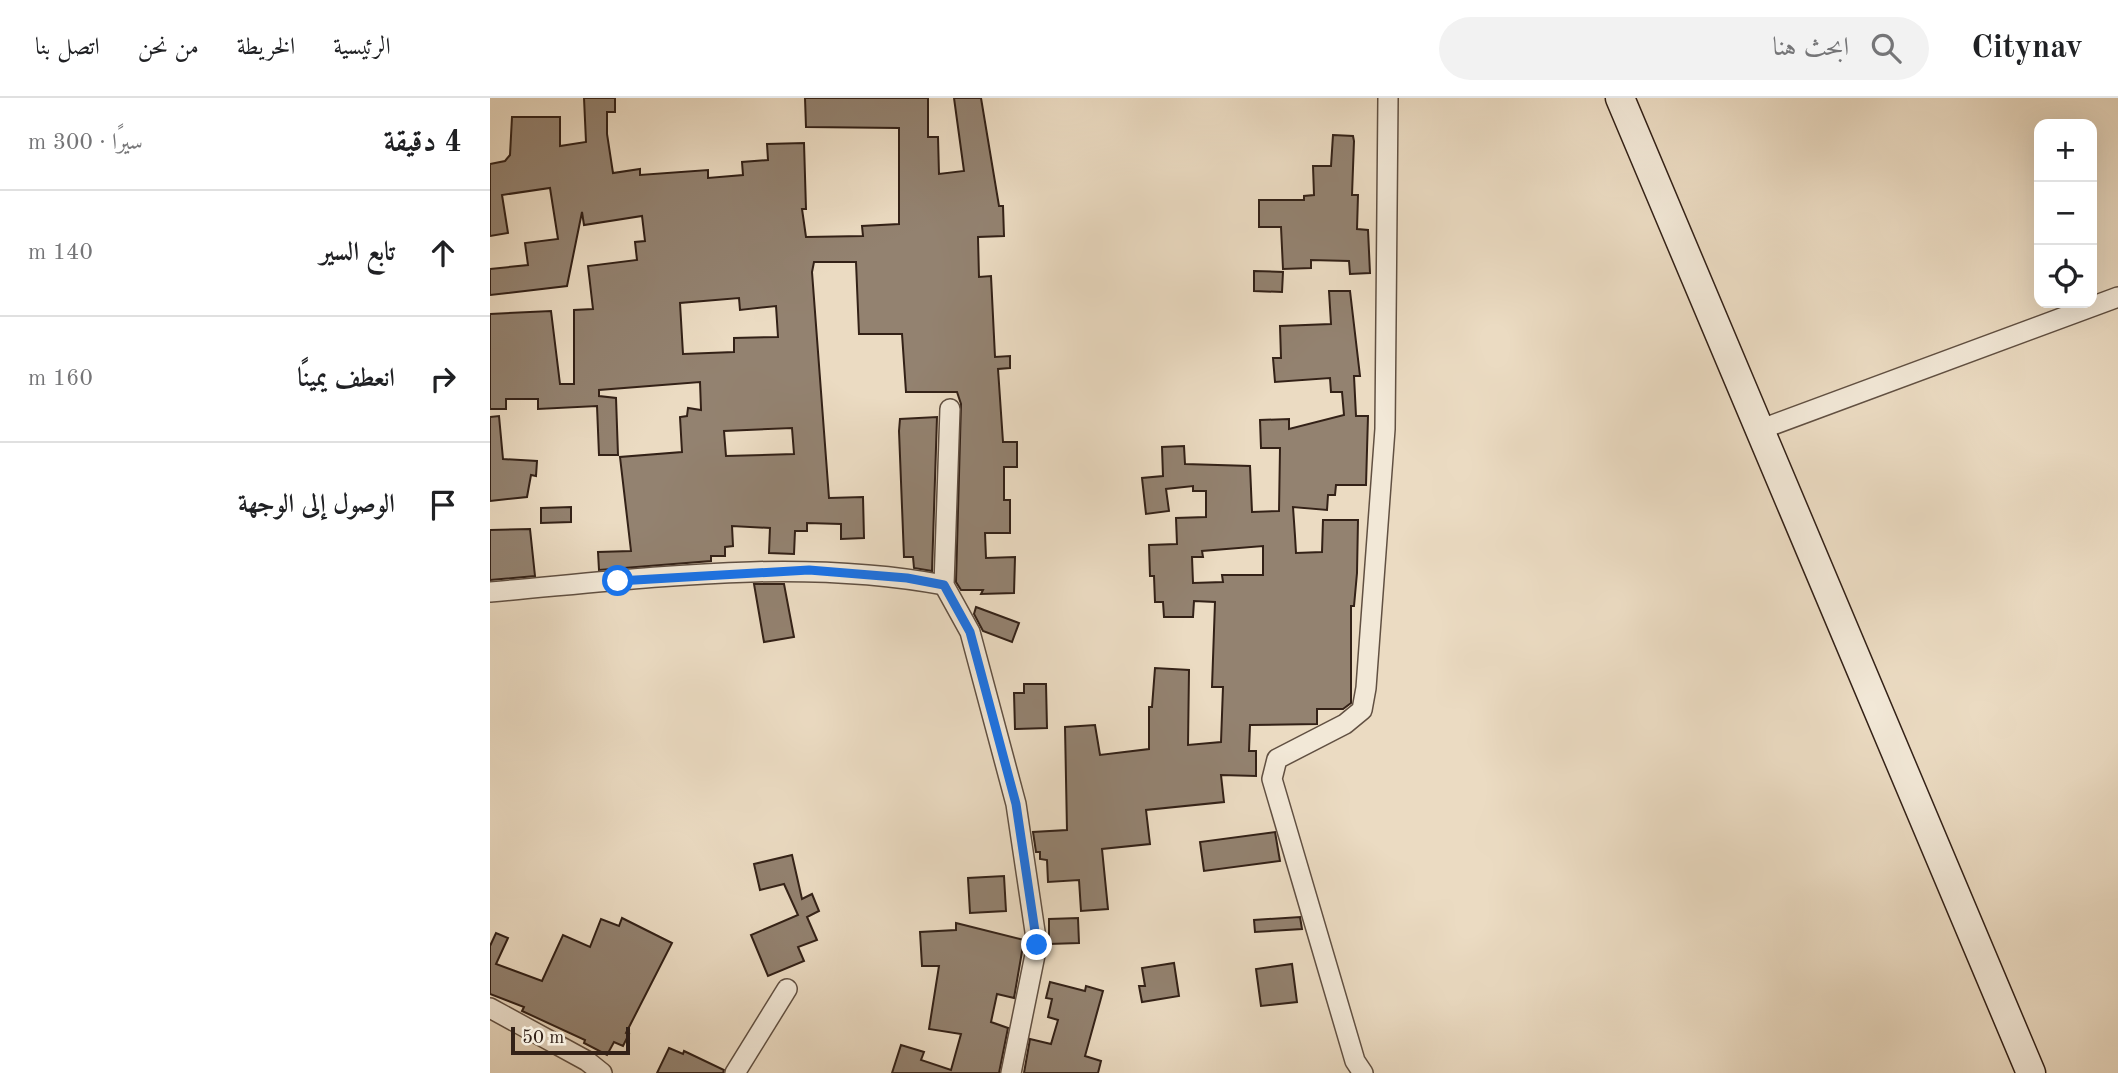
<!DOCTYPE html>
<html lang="ar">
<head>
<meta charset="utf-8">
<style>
  body { margin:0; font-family:"Old Standard TT",Amiri,serif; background:#f2f2f2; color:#202124; direction:rtl }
  .controls { position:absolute; right:21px; top:21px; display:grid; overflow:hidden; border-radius:14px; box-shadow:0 7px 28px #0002 }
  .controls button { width:63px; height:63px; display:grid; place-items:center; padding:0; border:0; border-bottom:2px solid #e0e0e0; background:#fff; color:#202124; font:35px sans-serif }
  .scale { position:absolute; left:21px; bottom:18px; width:119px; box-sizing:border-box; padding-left:7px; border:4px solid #332117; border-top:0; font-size:19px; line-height:24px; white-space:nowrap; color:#332117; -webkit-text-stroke:5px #f2e8d7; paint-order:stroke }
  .stop { position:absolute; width:21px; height:21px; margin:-16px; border:5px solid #1a73e8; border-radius:50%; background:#fff }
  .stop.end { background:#1a73e8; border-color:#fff; box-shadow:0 2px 7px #0008 }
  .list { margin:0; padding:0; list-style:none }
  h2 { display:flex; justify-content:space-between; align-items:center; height:91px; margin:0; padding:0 28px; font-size:30px }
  h2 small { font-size:23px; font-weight:400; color:#757577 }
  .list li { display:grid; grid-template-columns:46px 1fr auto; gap:21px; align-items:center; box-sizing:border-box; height:126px; padding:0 28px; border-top:2px solid #e0e0e0 }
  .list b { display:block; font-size:26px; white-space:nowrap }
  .list em { font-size:23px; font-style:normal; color:#757577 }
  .icon { flex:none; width:38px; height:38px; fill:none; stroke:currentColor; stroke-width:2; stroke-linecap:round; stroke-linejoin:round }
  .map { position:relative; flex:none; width:1628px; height:975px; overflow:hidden; direction:ltr }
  header { display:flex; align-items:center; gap:42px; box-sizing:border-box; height:98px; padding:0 35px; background:#fff; border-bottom:2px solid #e0e0e0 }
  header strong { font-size:33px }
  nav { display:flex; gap:38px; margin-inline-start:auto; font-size:24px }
  .search { width:490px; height:63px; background:#f2f2f2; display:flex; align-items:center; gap:18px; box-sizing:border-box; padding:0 24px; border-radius:38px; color:#757577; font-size:26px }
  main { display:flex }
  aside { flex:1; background:#fff }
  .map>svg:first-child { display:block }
  .building { fill:#938270; stroke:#332117; stroke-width:2; fill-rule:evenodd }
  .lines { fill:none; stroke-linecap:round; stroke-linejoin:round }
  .street-casing { stroke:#615042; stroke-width:22 }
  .secondary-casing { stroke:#332117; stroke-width:31 }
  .street { stroke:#f2e8d7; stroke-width:19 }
  .secondary { stroke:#f2e8d7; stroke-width:28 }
  .route { stroke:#1a73e8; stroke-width:9 }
</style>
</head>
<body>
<header>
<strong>Citynav</strong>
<div class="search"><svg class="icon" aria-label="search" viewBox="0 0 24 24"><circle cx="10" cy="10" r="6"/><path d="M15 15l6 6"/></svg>ابحث هنا</div>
<nav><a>الرئيسية</a><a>الخريطة</a><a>من نحن</a><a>اتصل بنا</a></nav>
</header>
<main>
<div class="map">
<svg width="1628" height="975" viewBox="0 0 1628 975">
  <rect width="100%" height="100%" fill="#ebdbc2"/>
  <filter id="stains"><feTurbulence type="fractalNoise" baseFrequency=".00286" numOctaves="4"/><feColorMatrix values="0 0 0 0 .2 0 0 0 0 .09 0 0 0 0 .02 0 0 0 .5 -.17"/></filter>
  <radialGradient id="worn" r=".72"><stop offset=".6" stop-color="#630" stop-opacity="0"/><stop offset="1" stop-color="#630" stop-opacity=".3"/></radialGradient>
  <g class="building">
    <path d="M94,0H125V14H117V36L123,75L150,71V77L218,72V80L253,77L252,64L278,62L277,46L314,45L316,111H312L316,139L373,138L372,128L409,126V30L316,29L315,0H438V39H448L449,76L474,73L464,0H491L509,108H513L514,138L488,139L489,179L501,178L505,259L520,258V270L508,271L513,344H527V369H514V402H520V435H495L496,460L525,459L524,495L491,496L493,492H471L466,484L471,306L467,294H416L412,236H369L366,164H324L322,174L339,400L373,399L374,440L351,441V426L317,425V433H305L304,456L279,455L280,430L242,428L243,448L235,449V458H221V463L109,472L108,454L141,453L130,359L192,354L190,319L197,318L198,310L211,312L210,284L109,292V298L126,300L128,357H109L107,308L48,311V301H16V311H0V216L61,213L70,286H84V212L103,211L98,168L147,162L145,144L155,143L152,118L94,127L92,114L77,188L0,197V171L38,167L35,145L68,141L60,90L12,97L18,135L0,138V66L15,63L20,57L22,19H70V48L96,44ZM249,200L250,212L286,208L288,239L244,240V254L193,256L190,205ZM302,330L304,356L236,358L234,333Z"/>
    <polygon points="843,37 863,38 864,43 862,97 868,97 867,131 878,132 880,175 860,176 859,163 821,162 821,170 793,171 791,129 769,129 769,102 814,102 814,98 824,97 823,68 841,68"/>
    <polygon points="764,173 793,174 792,194 764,193"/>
    <path d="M839,193H860L870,278H864L866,318H878L876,387H846L845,397H838L837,412L803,409L805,438L806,455L832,454L833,422H868L867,475L864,508H861V605L853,611H827V626L760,627L759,653H766V678L731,677L734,704L656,712L660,746L612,751L618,811L591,813L589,782L558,784L557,762L550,761V754H546L543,734L577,732L575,629L605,627L610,657L659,651V609H662L665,570L699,572L698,647L731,644L733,589H722L725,504L704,503L703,519H674L673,504H665L664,478H660L659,447L687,446L686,420L716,419V393H703V388L676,391L679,413L656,416L652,380L673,378L672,349L694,348L695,366L760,368L762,414L789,413L790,350H771L770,322L799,321V331L854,317L852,294H841L840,280L785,284L783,260H791L790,228L841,226ZM773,448V477H732L733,484L703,485L702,459H713L712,453Z"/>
    <polygon points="9,318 13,361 47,363 46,378 41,377 37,399 0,403 0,319"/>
    <polygon points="447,319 442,473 424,470 423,459 414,459 409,333 410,321"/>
    <polygon points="81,409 81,424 51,425 51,410"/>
    <polygon points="40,431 45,478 0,482 0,432"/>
    <polygon points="264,486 294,486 304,539 274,544"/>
    <polygon points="486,509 529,525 522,544 493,533 484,516"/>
    <polygon points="534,586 556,586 557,630 525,631 524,595 534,595"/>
    <polygon points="785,734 790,763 714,773 710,744"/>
    <polygon points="302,757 312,801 322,796 329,813 317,819 327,842 308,849 314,863 278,878 261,837 308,817 294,786 270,792 264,766"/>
    <polygon points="514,778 516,813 480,815 478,780"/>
    <polygon points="810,819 812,831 765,834 764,822"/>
    <polygon points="132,820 182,845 136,935 139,936 133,948 124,944 117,957 94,945 95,942 32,913 34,909 0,896 0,848 6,835 18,840 6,866 52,883 73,837 100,849 111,821 129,828"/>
    <polygon points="588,820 589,845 559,846 559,821"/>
    <polygon points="466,825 534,842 524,900 507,896 501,924 518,930 509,975 402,975 411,947 434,954 431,962 461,972 471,936 439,931 449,868 432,868 430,834 466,832"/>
    <polygon points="684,865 689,898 652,904 649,888 655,888 652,870"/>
    <polygon points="802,866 807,904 771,908 766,871"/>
    <polygon points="560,884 595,893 596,888 613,893 595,958 611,963 608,975 534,975 540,941 561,946 568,922 558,919 562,901 556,900"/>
    <polygon points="179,950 193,956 194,953 234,972 233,975 167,975"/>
  </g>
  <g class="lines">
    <defs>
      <g id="street">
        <polyline points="460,311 454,487 480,534 526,706 547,847 521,975"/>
        <polyline points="1269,332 1628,199"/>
        <path d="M0,494C150,481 305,459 454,487"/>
        <polyline points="0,910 97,963 112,975"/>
        <polyline points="245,975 297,891"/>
        <polyline points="873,975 865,963 782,681 787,661 855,626 872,612 876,590 895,331 898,0"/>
      </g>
      <polyline id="secondary" points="1130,0 1541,975"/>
    </defs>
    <use href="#street" class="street-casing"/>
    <use href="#secondary" class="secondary-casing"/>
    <use href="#street" class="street"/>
    <use href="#secondary" class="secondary"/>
  </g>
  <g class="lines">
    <polyline class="route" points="128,483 319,472 417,480 454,487 480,534 526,706 547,847"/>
  </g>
  <rect width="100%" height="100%" filter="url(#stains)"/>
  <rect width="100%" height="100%" fill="url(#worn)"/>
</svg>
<div class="controls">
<button>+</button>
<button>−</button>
<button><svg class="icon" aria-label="locate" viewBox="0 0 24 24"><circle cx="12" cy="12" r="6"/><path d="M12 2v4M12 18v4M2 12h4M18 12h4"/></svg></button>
</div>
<div class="scale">50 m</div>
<div class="stop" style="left:128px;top:483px"></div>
<div class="stop end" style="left:547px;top:847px"></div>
</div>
<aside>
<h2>4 دقيقة<small>سيرًا · 300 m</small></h2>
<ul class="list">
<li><svg class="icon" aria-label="ahead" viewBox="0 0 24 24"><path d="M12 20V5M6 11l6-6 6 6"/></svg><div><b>تابع السير</b></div><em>140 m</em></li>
<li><svg class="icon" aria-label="right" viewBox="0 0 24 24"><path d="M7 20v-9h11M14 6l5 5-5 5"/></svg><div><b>انعطف يمينًا</b></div><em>160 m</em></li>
<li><svg class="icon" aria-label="arrive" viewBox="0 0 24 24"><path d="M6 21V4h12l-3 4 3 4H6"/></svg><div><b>الوصول إلى الوجهة</b></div></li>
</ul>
</aside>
</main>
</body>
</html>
